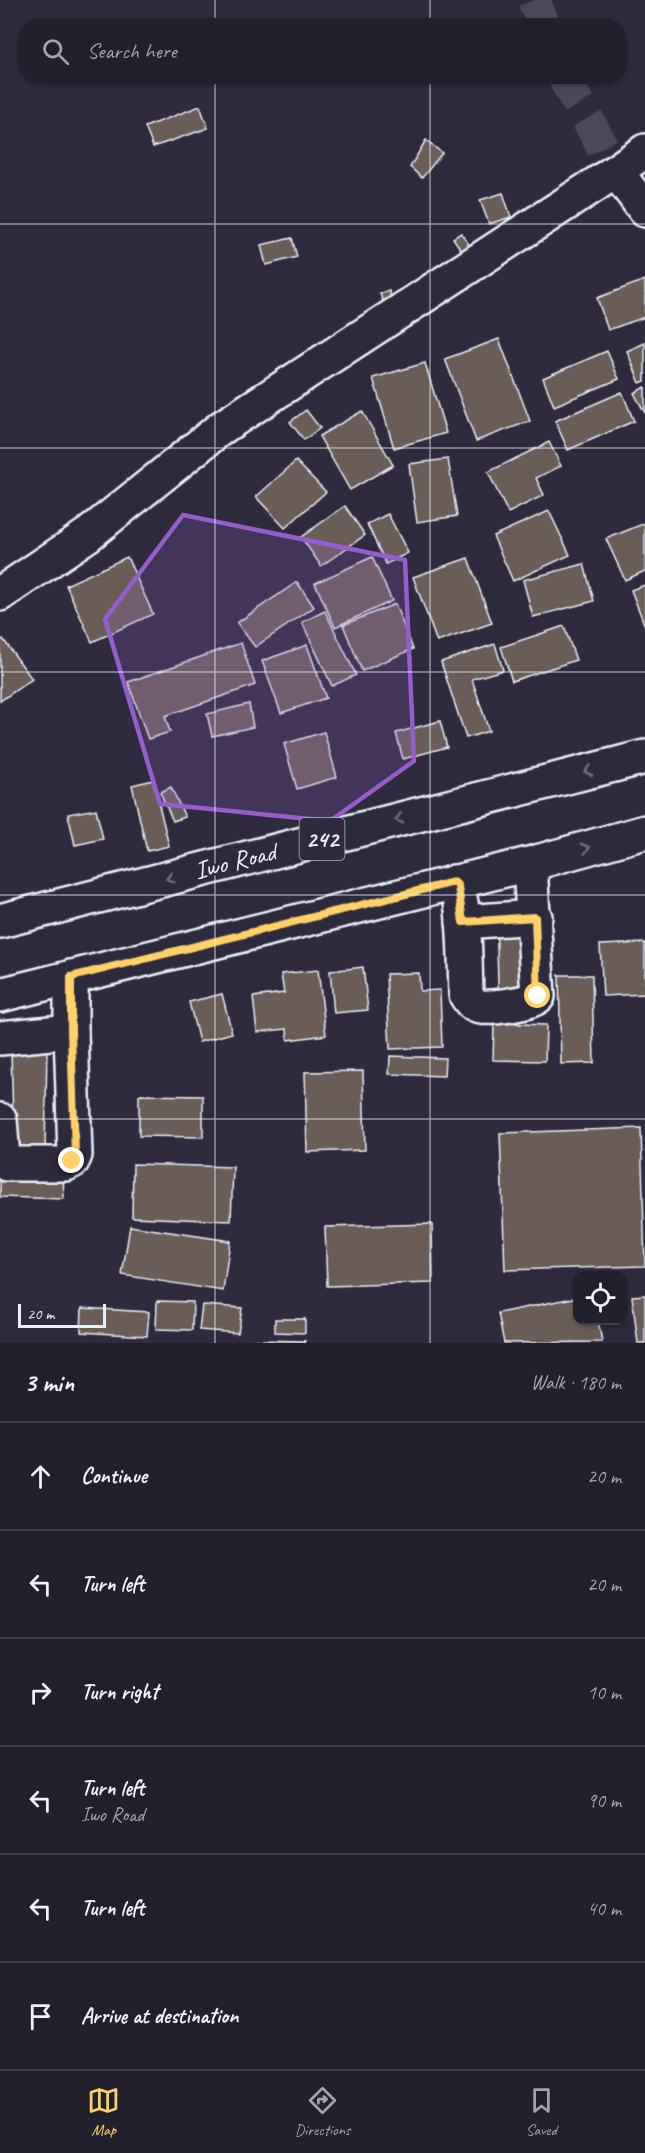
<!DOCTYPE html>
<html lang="en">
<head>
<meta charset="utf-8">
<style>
  body { margin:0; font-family:Caveat,sans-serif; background:#2f2d3a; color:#f1f3f6 }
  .controls { position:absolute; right:18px; bottom:18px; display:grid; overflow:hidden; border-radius:12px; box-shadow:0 2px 4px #0004 }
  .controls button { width:54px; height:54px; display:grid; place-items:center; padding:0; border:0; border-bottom:2px solid #403e4a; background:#23202e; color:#f1f3f6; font:30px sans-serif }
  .scale { position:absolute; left:18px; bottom:15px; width:88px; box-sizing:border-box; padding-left:6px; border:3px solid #e8f1f8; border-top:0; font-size:16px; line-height:21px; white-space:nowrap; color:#e8f1f8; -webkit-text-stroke:4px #2f2a3d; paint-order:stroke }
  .stop { position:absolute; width:18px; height:18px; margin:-14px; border:4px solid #ffd166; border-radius:50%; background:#fff }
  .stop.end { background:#ffd166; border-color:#fff; box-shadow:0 2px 6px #0008 }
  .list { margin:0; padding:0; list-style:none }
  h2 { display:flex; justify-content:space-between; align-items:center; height:78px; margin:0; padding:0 24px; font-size:26px }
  h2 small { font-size:20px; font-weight:400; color:#a3a3aa }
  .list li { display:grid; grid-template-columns:39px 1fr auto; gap:18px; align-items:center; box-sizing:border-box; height:108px; padding:0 24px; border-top:2px solid #403e4a }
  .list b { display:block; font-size:22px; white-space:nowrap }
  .list p { margin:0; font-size:20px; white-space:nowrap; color:#a3a3aa }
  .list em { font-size:20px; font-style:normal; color:#a3a3aa }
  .icon { flex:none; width:33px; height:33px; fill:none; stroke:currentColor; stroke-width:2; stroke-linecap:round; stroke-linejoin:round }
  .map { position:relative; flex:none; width:645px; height:1343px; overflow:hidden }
  .search { position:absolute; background:#23202e; box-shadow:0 2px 4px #0004; left:18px; right:18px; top:18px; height:66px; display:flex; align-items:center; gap:15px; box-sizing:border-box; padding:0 21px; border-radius:24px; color:#a3a3aa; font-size:22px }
  .sheet { height:726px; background:#23202e }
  nav { display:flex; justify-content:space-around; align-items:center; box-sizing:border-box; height:84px; border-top:2px solid #403e4a; background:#23202e; font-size:16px; color:#a3a3aa }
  nav a { display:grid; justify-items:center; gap:3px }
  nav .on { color:#ffd166 }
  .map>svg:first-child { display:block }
  .building { fill:#6a5d59; stroke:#e8f1f8; stroke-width:1.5 }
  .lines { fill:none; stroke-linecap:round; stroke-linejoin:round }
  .minor-tunnel { stroke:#4b4859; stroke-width:33; stroke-dasharray:33 16; stroke-linecap:butt }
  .minor-casing { stroke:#e8f1f8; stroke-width:38 }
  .major-casing { stroke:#e8f1f8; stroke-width:38 }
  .minor { stroke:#2f2a3d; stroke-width:33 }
  .major { stroke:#2f2a3d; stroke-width:33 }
  .oneway { stroke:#70707e }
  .route { stroke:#ffd166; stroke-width:8 }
  .marked { fill:#965dcd; fill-opacity:0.2; stroke:#965dcd; stroke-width:4.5; stroke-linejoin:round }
  .grid { fill:none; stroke:#e8f1f8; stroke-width:1.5; stroke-opacity:0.55 }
  .labels { text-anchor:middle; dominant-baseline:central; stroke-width:4.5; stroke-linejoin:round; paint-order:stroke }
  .shield { fill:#2f2a3d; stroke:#b0b5c0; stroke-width:1.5 }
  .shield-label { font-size:24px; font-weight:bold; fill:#e8f1f8 }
  .street-label { font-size:26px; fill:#e8f1f8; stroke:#2f2a3d }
</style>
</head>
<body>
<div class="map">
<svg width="645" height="1343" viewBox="0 0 645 1343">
  <rect width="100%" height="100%" fill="#2f2a3d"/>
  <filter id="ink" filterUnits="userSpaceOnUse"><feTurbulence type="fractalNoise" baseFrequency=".0167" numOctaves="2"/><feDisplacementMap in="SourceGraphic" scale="12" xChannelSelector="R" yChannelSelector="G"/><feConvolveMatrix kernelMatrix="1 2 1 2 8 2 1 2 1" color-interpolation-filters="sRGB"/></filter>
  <g filter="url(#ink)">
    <g class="building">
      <polygon points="200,106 208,128 153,147 145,127"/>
      <polygon points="426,140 442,153 422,178 410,167"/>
      <polygon points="503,193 511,217 489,224 480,200"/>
      <polygon points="461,233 474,252 466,257 453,238"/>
      <polygon points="292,238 297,257 266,265 261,245"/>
      <polygon points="645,280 645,317 608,330 597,298"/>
      <polygon points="389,291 395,307 387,310 380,294"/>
      <polygon points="499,339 530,421 476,441 445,359"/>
      <polygon points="645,343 645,381 640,383 627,351"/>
      <polygon points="607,351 619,379 554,406 543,378"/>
      <polygon points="425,363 446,433 394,448 373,378"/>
      <polygon points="645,387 645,413 634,393"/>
      <polygon points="622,392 634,421 568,450 555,421"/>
      <polygon points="306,410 320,428 304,440 290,422"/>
      <polygon points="362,411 393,465 350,490 319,436"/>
      <polygon points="549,442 561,466 536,478 544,495 508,513 488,472"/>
      <polygon points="448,459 457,516 417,522 409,464"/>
      <polygon points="296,461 326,492 285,528 256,497"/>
      <polygon points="345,506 365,535 321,566 301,537"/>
      <polygon points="549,511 570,555 513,581 493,536"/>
      <polygon points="388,514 408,553 386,564 367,524"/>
      <polygon points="645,523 645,571 625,580 606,539"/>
      <polygon points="127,557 153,614 92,642 66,585"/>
      <polygon points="372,557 392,601 335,627 315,583"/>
      <polygon points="468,558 492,623 437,642 413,577"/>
      <polygon points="584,564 594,601 533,617 523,580"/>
      <polygon points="297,582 314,607 255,647 237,623"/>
      <polygon points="645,585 645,626 631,590"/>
      <polygon points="395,604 413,649 362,671 343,625"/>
      <polygon points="325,611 356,675 332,686 302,622"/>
      <polygon points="564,626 576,660 512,681 501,647"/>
      <polygon points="3,639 32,679 0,701 0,641"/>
      <polygon points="241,643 255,685 165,716 170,732 148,739 128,682"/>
      <polygon points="495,644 503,670 472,679 489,731 466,738 441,662"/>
      <polygon points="307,645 326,698 281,713 262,661"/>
      <polygon points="249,704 253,727 212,736 207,714"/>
      <polygon points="440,721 447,747 403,759 396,733"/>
      <polygon points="324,732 337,777 297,789 284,744"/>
      <polygon points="153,780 169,846 147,851 132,785"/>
      <polygon points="171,787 185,817 173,821 160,792"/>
      <polygon points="96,809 103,839 75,845 68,814"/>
      <polygon points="542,913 544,1013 499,1015 496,914"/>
      <polygon points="645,943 645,994 603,996 600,945"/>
      <polygon points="363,967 368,1010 334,1013 330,971"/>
      <polygon points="318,970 326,1035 288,1040 287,1029 257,1032 253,997 284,993 281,974"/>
      <polygon points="419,973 420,991 440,990 442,1047 390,1049 386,974"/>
      <polygon points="559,975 592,975 594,1063 561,1064"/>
      <polygon points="222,994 232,1033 199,1042 189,1002"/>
      <polygon points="494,1023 546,1025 545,1061 493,1060"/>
      <polygon points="47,1051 45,1150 14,1151 11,1053"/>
      <polygon points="390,1056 445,1058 444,1076 389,1074"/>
      <polygon points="363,1071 365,1150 307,1152 305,1072"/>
      <polygon points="139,1095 203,1096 203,1137 139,1136"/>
      <polygon points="641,1128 645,1266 505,1270 500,1133"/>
      <polygon points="133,1164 233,1167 231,1221 132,1217"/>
      <polygon points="0,1170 63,1171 64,1199 0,1197"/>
      <polygon points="432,1224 433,1283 327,1286 325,1227"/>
      <polygon points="130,1226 230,1241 223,1291 122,1275"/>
      <polygon points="645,1295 645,1343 638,1343 632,1296"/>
      <polygon points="578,1297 578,1320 598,1320 602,1342 504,1343 498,1313"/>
      <polygon points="157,1301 193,1302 192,1330 156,1329"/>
      <polygon points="202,1305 242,1308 238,1333 199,1330"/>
      <polygon points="82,1308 149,1312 147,1336 81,1332"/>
      <polygon points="275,1319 305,1319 305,1333 275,1332"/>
      <polygon points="254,1340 305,1341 304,1343 254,1343"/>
    </g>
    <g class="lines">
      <g class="minor-tunnel">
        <polyline points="534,0 544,26"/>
        <polyline points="563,76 616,171"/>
      </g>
      <defs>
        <g id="minor">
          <polyline points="645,151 616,171 645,210"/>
          <polyline points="0,594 89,534 221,428 616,171"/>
          <path d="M454,882C466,894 465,975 466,995C470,1001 473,1006 481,1007C493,1008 530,1004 538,996L531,882V868L537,862"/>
          <polyline points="463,922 535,917"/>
          <polyline points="0,1038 71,1031 71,977"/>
          <polyline points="0,1120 3,1158 7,1164 66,1164 72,1161 75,1155 71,1031"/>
        </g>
        <g id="major">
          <polyline points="0,921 645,757"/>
          <polyline points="0,995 537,862 645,832"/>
        </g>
      </defs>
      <use href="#minor" class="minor-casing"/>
      <use href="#major" class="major-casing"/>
      <use href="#minor" class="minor"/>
      <use href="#major" class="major"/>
    </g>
    <defs><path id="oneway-chevron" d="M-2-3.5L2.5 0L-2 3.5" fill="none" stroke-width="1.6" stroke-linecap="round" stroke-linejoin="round" transform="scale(1.5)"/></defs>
    <g class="oneway">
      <use href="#oneway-chevron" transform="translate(588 771) rotate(166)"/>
      <use href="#oneway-chevron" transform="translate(399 819) rotate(166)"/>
      <use href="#oneway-chevron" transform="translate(586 848) rotate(-16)"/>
      <use href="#oneway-chevron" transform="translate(170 878) rotate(166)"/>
    </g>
  </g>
  <g class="lines" filter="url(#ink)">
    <polyline class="route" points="72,1161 75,1155 71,1031 71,977 454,882 458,886 463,922 535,917 538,996"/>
  </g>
  <path class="marked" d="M183,515L405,560L414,761L330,821L160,804L105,619Z"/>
  <path class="grid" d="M215,0V26M430,0V26M215,76V1343M430,76V1343M0,224H645M0,448H645M0,672H645M0,895H645M0,1119H645"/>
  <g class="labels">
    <rect class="shield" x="299.5" y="818" width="45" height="42" rx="4.5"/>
    <g class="shield-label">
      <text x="322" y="839">242</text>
    </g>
    <g class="street-label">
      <text transform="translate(235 861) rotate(-14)">Iwo Road</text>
    </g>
  </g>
</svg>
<div class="controls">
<button><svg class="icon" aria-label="locate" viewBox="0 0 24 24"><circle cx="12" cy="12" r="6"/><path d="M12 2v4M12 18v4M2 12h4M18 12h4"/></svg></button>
</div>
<div class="scale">20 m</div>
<div class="stop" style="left:538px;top:996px"></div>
<div class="stop end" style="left:72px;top:1161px"></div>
<div class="search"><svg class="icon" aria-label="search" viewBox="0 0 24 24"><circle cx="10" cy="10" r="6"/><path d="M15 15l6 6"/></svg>Search here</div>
</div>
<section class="sheet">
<h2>3 min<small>Walk · 180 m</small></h2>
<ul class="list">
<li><svg class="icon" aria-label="ahead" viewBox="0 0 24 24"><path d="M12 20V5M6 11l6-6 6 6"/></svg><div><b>Continue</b></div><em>20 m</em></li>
<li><svg class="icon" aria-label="left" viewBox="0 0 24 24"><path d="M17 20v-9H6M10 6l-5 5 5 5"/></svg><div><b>Turn left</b></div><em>20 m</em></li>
<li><svg class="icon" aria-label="right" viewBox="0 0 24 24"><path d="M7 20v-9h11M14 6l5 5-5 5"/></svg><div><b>Turn right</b></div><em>10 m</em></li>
<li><svg class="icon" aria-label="left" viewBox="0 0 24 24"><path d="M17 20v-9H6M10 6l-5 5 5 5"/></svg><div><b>Turn left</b><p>Iwo Road</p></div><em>90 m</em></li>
<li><svg class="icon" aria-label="left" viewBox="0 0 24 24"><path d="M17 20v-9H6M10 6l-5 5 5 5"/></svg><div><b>Turn left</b></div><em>40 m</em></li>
<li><svg class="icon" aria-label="arrive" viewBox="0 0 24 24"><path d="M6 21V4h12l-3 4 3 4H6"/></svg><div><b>Arrive at destination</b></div></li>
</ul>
</section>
<nav>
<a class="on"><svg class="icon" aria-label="map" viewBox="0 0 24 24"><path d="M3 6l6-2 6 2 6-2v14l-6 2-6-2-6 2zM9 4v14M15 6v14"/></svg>Map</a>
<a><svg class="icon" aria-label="directions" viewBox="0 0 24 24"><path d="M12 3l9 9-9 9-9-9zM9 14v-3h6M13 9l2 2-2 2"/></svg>Directions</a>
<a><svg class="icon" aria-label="saved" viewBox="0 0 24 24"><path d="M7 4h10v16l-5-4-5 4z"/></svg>Saved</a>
</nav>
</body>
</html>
